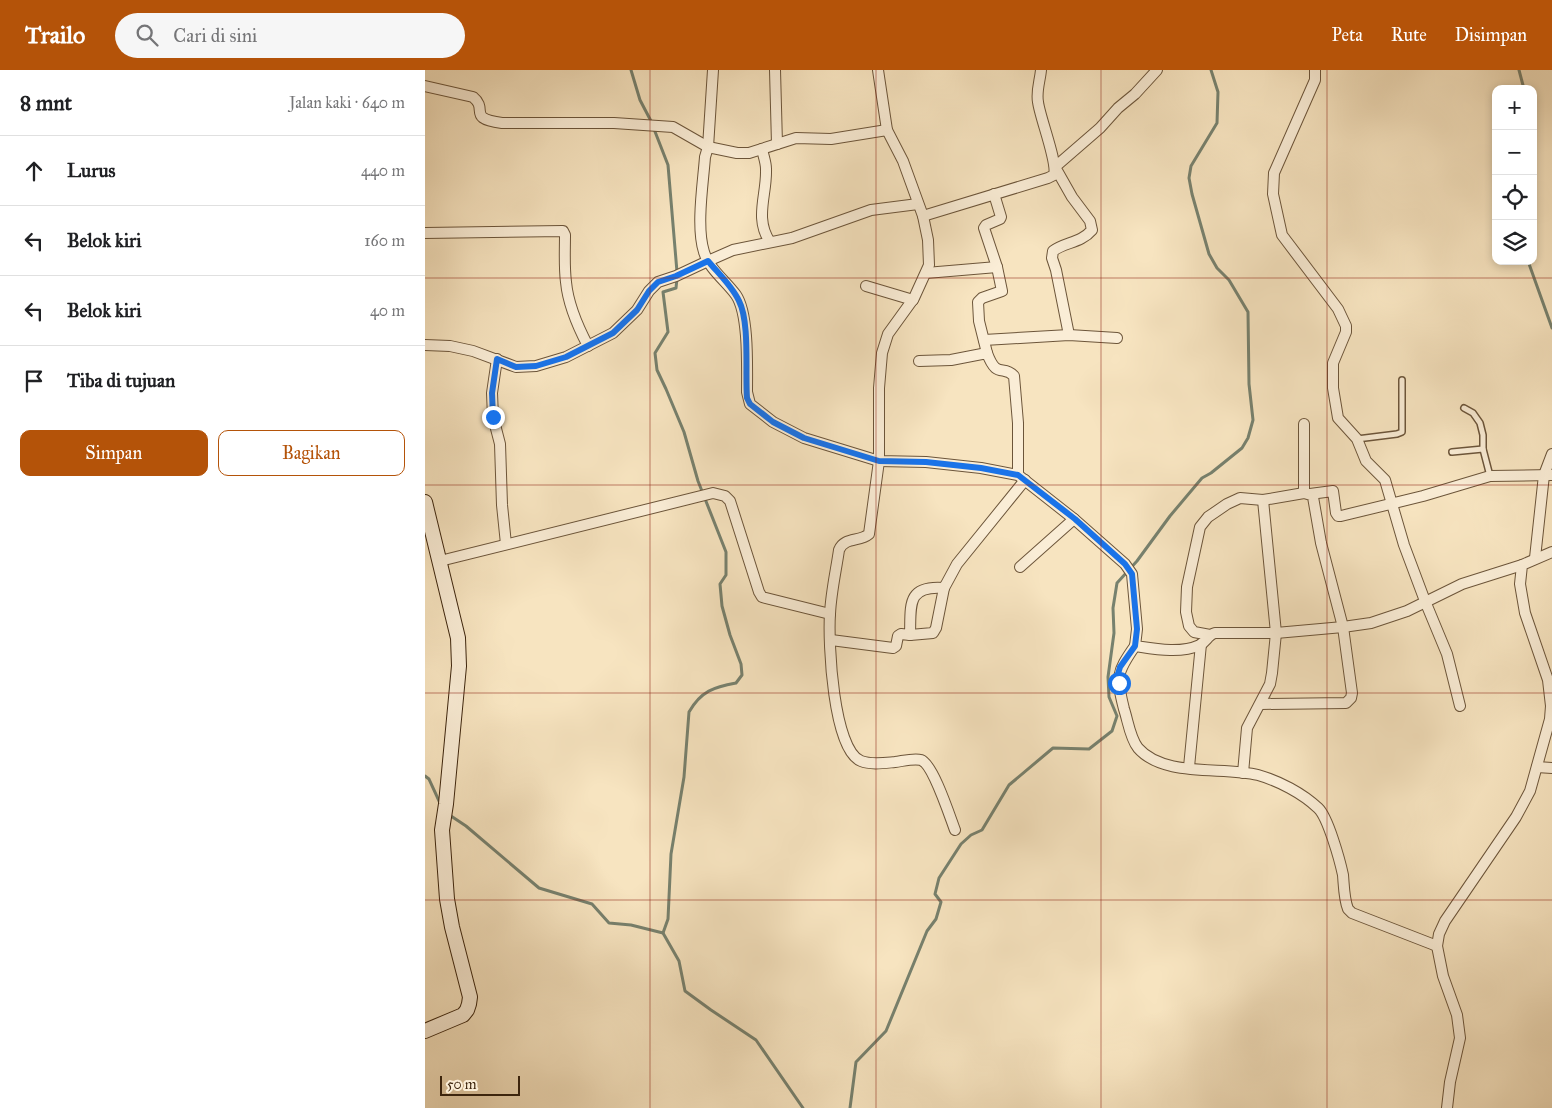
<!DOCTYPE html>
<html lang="id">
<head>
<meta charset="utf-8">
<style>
  body { margin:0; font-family:"IM FELL Great Primer",serif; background:#f6f6f6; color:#202124 }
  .controls { position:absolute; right:15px; top:15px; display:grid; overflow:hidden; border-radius:10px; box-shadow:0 2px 8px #0003 }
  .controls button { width:45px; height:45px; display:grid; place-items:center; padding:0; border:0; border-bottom:1px solid #e0e0e0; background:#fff; color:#202124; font:25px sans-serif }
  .scale { position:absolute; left:15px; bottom:12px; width:80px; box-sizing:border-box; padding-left:5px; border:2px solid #3d250d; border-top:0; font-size:14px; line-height:18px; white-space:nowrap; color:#3d250d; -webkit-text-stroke:4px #faedd6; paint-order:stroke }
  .stop { position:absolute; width:15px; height:15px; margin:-11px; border:4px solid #1a73e8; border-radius:50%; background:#fff }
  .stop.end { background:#1a73e8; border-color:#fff; box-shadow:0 1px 5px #0008 }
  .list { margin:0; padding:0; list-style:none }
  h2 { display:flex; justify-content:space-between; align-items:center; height:65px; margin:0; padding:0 20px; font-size:21px }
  h2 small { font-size:16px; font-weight:400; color:#757577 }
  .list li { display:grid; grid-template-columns:32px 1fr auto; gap:15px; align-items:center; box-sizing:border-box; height:70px; padding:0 20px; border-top:1px solid #e0e0e0 }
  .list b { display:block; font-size:19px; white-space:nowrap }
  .list em { font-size:16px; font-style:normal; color:#757577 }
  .actions { display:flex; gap:10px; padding:15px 20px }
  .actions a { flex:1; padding:11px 0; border:1px solid #b45309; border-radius:10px; text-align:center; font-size:18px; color:#b45309 }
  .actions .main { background:#b45309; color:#fff }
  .icon { flex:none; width:28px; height:28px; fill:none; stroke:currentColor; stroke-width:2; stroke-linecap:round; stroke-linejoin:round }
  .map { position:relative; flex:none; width:1127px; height:1038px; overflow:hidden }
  header { display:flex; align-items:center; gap:30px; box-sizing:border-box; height:70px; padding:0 25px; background:#b45309; color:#fff }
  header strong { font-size:24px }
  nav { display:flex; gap:28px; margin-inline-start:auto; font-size:18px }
  .search { width:350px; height:45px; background:#f6f6f6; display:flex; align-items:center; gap:12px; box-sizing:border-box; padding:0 18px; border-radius:28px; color:#757577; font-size:19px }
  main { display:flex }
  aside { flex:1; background:#fff }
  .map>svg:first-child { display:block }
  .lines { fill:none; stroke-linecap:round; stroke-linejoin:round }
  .stream { stroke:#77816e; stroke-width:3 }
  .lane-casing { stroke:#6c553a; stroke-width:8 }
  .street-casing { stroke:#6c553a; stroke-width:12 }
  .secondary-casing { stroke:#3d250d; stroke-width:16 }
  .lane { stroke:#faedd6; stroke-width:5 }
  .street { stroke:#faedd6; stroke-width:10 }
  .secondary { stroke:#faedd6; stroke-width:14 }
  .route { stroke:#1a73e8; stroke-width:6 }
  .grid { fill:none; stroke:#8f2418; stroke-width:1; stroke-opacity:0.55 }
</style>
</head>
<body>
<header>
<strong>Trailo</strong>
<div class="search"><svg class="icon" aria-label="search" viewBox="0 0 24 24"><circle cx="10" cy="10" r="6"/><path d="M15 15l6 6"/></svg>Cari di sini</div>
<nav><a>Peta</a><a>Rute</a><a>Disimpan</a></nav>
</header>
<main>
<aside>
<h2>8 mnt<small>Jalan kaki · 640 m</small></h2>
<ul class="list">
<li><svg class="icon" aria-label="ahead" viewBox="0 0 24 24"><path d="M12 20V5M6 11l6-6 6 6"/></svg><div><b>Lurus</b></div><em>440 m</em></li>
<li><svg class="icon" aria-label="left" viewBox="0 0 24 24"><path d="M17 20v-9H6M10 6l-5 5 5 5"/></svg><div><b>Belok kiri</b></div><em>160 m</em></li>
<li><svg class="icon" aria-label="left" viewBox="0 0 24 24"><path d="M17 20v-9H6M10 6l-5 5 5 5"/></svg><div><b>Belok kiri</b></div><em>40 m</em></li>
<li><svg class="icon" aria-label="arrive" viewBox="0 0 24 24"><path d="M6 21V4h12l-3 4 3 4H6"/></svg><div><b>Tiba di tujuan</b></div></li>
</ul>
<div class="actions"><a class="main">Simpan</a><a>Bagikan</a></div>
</aside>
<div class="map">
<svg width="1127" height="1038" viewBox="0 0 1127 1038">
  <rect width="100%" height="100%" fill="#f7e4c0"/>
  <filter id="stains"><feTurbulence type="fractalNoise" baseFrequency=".004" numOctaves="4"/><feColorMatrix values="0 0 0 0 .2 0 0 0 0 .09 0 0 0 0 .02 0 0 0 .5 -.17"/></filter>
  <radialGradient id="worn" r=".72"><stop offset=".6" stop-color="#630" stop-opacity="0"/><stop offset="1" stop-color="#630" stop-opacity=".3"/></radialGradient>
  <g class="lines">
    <g class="stream">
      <polyline points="206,0 215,30 227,53"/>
      <polyline points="1094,0 1099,19"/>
      <polyline points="229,59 243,95 252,202"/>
      <polyline points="1103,191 1127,258"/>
      <polyline points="0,706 4,709 15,733"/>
      <polyline points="23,744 41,756 114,818 167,834 184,853 206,855 238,863 254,891 260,921 286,940 331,970 378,1038"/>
      <path d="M238,863L243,849L246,784L259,707L264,642C276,621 289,617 311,613L317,605L316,594L305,565L297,536L295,514L301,505V482L273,411L259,362L241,319L232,300L230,283L243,262L238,222L251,218L252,208"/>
      <polyline points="425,1038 431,992 461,961 502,861 511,849 516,832 510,824 514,808 536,774 546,765 557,760 584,715 628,678 664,679 687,661 692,646 684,627 683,607 689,563 688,538 692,513 712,491 745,446 777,408 786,403 817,378 823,368 828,350 824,314 823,242 804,210 792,198 784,184 767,124 764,108 766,96 792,53 793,22 786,0"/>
    </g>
    <defs>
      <g id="lane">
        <polyline points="1039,338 1048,343 1055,353 1058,365 1058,379 1065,406"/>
        <polyline points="932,369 972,364 977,362 977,310"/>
        <polyline points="1027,382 1058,379"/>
      </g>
      <g id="street">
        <path d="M288,0L283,77L280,87C278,114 271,157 279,182C284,199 301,211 311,225C324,244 322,298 322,322L325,334L348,352L379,368L454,391L501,392L556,398L593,405L649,449L700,494L707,504L712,559L710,576C730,579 755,584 775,575C781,572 783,565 790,563H851L918,557L946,553L982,541L1037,514L1097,495"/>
        <polyline points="350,0 352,74"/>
        <path d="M453,0L462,60L478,91L498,146L503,170L504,195L489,228L463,264L457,283L454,318V391L444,464C435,472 419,467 414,480C411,501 406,522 405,544C403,572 408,680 436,691C446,695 459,693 470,692C478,691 489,688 496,690C508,694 525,747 530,760"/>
        <polyline points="890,0 890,10 849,103 848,124 857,165 913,239 921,256 921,262 908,293 908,318 913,348 932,369 941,391 960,410 979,475 1000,531 1022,584 1035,636"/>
        <path d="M0,16L48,27C64,40 41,48 77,53H189L248,57L283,77L312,83H324L371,68L406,69L462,60"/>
        <path d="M337,79C338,85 341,92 341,99C342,125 329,148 345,172"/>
        <path d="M498,146L623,108L629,105C633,93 615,48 613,32C611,21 615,11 616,0"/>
        <path d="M0,163L138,161L140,165C140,180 139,197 141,212C143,234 153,257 163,276"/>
        <polyline points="501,203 572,197"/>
        <polyline points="441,216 488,230"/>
        <path d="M644,265L631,200L627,188L628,181C640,172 656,173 667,160L665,151L647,127L630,97L675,58L693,38L710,24L732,0"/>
        <polyline points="559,270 644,265 692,268"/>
        <polyline points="0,275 25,276 48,281 91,297 111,296 141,287 188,263 212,240 224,221 233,212 251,206 283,191 308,180 367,168 446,140 493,134"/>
        <polyline points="562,283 554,251 553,232 557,228 577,221 572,197 559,158 561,155 575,149 576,147 569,124"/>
        <polyline points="72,289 67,323 68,347 75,374 77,435 81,474"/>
        <path d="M494,291L526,290L562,283C572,310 578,294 589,306L593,353V405"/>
        <polyline points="879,354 879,423"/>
        <polyline points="885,424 908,421 911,443 913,446 916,446 998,426 1065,406 1127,405"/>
        <polyline points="1110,488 1119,405 1127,384"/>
        <polyline points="15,491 288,423 300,426 305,431 334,522 337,527 405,544"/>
        <polyline points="595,497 649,449"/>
        <polyline points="485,565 508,563 511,558 519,518"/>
        <polyline points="785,565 769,562 764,556 761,542 762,517 775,457 783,447 802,434 815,428 838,430 879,423 886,425 888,427 896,473 918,557 927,623 926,628 921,633 836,634"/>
        <path d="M406,570L468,578L471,576L473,566L476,564L485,565C486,536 481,515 519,518L532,494L600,410"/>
        <path d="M710,576C691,603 691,607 699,639C703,651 705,668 713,678C739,708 799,696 833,705C854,711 877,723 893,738C903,747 915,791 918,805C919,817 919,829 923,839L927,843L1012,876"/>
        <polyline points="764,697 776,574"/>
        <polyline points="1112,697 1127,698"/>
        <polyline points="818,703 822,658 845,614 847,603 851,563 838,430"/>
        <polyline points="1022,1038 1025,1012 1035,968 1032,945 1018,906 1012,876 1014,864 1020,851 1091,747 1105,721 1125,649 1126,636 1123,610 1100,543 1095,514 1097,495 1127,482"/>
      </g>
      <polyline id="secondary" points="0,432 33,568 34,596 21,734 17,760 22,829 27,857 45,927 44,934 42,940 38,945 0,961"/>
    </defs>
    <use href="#lane" class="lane-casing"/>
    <use href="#street" class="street-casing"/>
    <use href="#secondary" class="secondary-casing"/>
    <use href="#lane" class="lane"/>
    <use href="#street" class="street"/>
    <use href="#secondary" class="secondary"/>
  </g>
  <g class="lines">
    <path class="route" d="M68,347L67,323L72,289L91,297L111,296L141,287L188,263L212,240L224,221L233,212L251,206L283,191C293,203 307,216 314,231C325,252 320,303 322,328L325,334L348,352L379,368L454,391L501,392L556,398L593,405L650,449L700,494L707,504L712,559L710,576L695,597L693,604L694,613"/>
  </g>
  <path class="grid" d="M225,0V1038M451,0V1038M676,0V1038M902,0V1038M0,208H1127M0,415H1127M0,623H1127M0,830H1127"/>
  <rect width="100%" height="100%" filter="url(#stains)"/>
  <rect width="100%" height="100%" fill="url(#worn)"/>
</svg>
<div class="controls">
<button>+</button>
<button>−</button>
<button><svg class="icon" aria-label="locate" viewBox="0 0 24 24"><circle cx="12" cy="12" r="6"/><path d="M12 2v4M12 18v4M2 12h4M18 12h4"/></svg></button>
<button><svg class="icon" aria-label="layers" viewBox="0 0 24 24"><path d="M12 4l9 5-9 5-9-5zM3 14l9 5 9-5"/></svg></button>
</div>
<div class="scale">50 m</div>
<div class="stop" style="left:694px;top:613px"></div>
<div class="stop end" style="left:68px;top:347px"></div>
</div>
</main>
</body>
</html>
